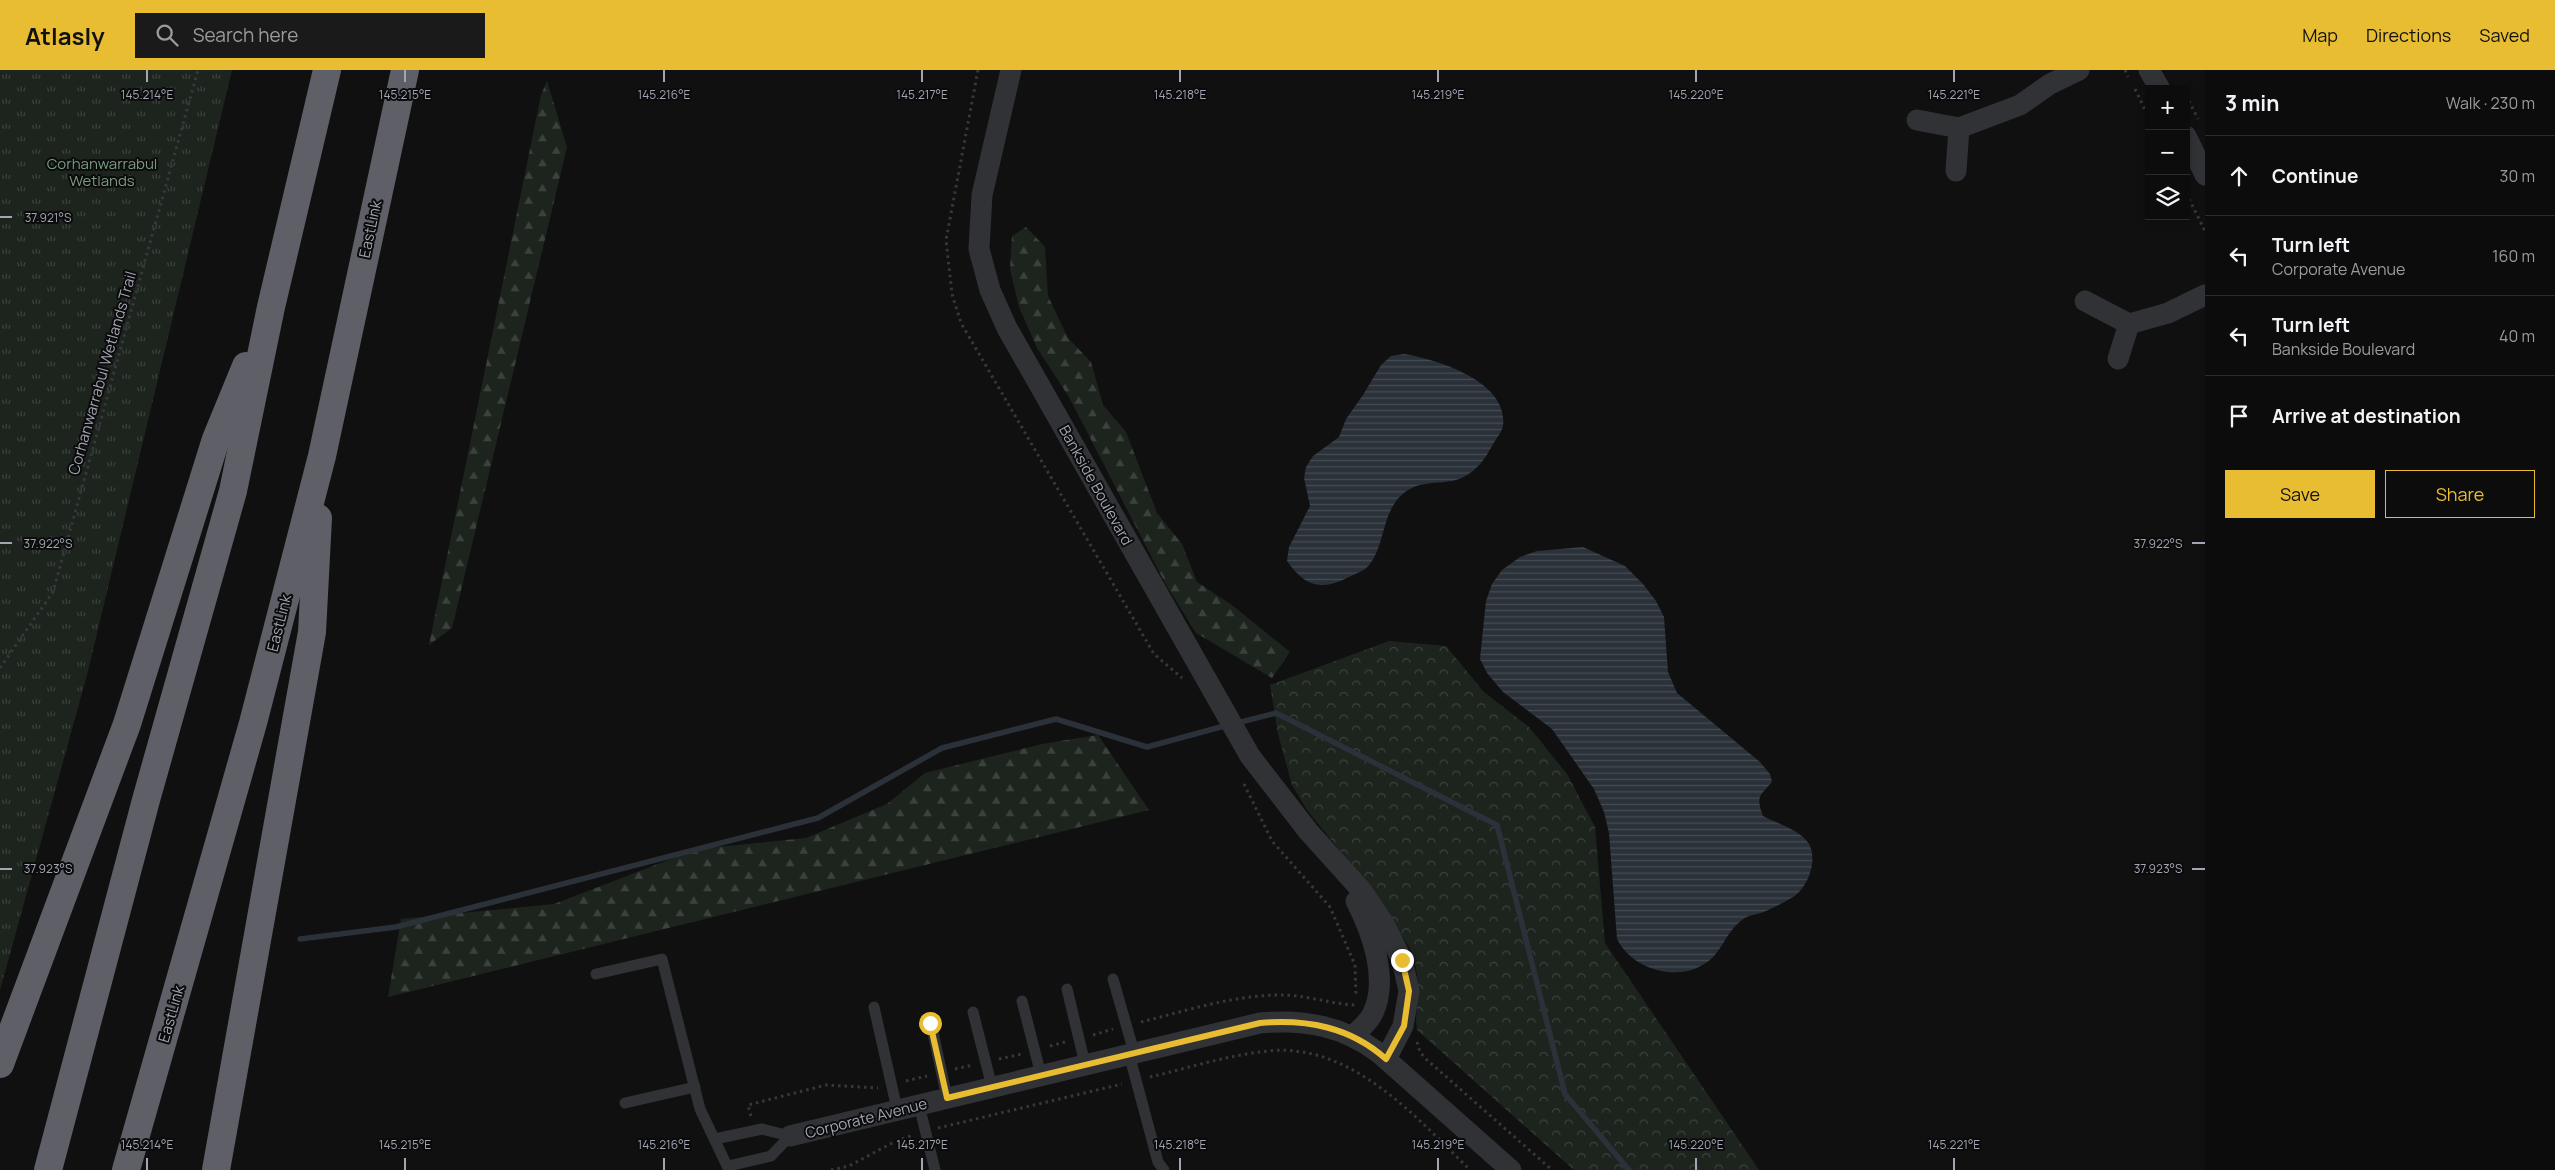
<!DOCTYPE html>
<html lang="en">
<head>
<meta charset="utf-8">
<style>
  body { margin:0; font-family:Manrope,sans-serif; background:#1a1a1b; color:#f1f3f6 }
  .controls { position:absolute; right:15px; top:15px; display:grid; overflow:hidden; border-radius:0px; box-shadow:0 2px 8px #0003 }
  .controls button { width:45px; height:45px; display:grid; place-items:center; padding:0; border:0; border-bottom:1px solid #2c2c2e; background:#0c0c0d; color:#f1f3f6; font:25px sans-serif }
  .stop { position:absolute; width:15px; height:15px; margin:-11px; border:4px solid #e9bd31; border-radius:50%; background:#fff }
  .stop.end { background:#e9bd31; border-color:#fff; box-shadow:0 1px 5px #0008 }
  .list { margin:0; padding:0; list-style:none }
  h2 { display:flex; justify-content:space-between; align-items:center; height:65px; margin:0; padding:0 20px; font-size:21px }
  h2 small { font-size:16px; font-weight:400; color:#9a9b9d }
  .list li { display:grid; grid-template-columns:32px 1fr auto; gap:15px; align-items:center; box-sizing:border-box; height:80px; padding:0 20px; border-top:1px solid #2c2c2e }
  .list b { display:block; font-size:19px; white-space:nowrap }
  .list p { margin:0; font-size:16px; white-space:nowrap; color:#9a9b9d }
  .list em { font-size:16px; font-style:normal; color:#9a9b9d }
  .actions { display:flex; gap:10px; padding:15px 20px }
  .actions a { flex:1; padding:11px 0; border:1px solid #e9bd31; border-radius:0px; text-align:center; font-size:18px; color:#e9bd31 }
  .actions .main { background:#e9bd31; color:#111 }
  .icon { flex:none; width:28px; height:28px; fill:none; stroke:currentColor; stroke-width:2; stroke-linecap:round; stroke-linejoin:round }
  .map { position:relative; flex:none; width:2205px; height:1100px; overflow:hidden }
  header { display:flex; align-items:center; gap:30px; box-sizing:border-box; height:70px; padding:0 25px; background:#e9bd31; color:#111 }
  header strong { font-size:24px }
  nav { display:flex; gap:28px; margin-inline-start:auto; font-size:18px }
  .search { width:350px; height:45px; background:#1a1a1b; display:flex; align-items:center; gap:12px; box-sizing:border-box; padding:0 18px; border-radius:0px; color:#9a9b9d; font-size:19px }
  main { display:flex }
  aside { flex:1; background:#0c0c0d }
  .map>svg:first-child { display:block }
  .grass { fill:url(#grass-tufts) }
  .forest { fill:url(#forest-firs) }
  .park { fill:url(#park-crowns) }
  .water { fill:url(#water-rules) }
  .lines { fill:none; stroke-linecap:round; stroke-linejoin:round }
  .stream { stroke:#2a3139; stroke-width:5.5 }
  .path { stroke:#37383d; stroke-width:3; stroke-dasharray:2.5 4; stroke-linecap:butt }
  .lane { stroke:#313236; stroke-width:11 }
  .street { stroke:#313236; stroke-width:21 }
  .highway { stroke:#5e5f67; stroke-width:28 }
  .route { stroke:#e9bd31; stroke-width:6 }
  .ticks { fill:none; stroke:#a2a5b2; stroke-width:2 }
  .labels { text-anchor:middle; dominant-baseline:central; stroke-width:4; stroke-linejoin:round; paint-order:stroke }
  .park-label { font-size:15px; fill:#799c7f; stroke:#0b0b0c }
  .street-label { font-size:15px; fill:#a2a5b2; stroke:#0b0b0c }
  .ticks-label { font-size:12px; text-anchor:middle; fill:#a2a5b2; stroke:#0b0b0c; stroke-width:4; stroke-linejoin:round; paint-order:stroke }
</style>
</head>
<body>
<header>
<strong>Atlasly</strong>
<div class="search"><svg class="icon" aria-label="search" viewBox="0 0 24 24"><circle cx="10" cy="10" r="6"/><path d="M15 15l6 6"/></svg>Search here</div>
<nav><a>Map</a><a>Directions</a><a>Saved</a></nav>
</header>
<main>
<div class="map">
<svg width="2205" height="1100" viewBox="0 0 2205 1100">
  <defs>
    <pattern id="grass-tufts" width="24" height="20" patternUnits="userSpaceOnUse" patternTransform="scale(1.25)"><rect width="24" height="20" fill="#1d241e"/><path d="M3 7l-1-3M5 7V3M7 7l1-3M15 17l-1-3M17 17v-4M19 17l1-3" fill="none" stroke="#3b413c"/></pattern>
    <pattern id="forest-firs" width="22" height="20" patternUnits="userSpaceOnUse" patternTransform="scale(1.25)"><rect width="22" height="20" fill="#1d241e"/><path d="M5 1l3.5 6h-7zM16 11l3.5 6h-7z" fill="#3b413c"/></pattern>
    <pattern id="park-crowns" width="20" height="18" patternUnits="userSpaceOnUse" patternTransform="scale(1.25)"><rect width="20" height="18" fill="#1d241e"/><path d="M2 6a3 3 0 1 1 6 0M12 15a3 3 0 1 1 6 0" fill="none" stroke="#3b413c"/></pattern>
    <pattern id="water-rules" width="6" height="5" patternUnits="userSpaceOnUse" patternTransform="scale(1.25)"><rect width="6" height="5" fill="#2a3139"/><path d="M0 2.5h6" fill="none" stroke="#464c53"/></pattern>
  </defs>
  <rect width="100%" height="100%" fill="#101011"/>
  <polygon class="grass" points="0,0 232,0 87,605 0,920"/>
  <g class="forest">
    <polygon points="547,11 567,77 452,558 429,575 541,25"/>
    <polygon points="1026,157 1045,177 1048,226 1068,268 1091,292 1103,335 1126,362 1157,443 1182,474 1197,512 1232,535 1290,582 1272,608 1196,563 1165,513 1069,327 1037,278 1019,237 1010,199 1012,166"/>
    <polygon points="1098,665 1149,740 388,927 401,849 554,834 697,779 806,768 887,734 925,703 1042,674"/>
  </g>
  <polygon class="park" points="1389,571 1446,576 1484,622 1529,657 1567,704 1595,757 1605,873 1759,1100 1574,1100 1417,960 1416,951 1418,913 1415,892 1409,877 1372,820 1307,740 1292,715 1278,664 1270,615"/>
  <g class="water">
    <path d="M1404,284C1436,289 1509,311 1503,356C1502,362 1495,370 1492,376C1488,383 1483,392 1477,397C1455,420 1431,407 1410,419C1381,435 1387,471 1370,494C1366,500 1357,503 1351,506C1322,521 1306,518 1287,491L1289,477L1310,436L1304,408L1306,397L1313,386L1339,367L1346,349L1363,325L1381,295L1391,286Z"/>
    <path d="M1583,477L1625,496L1643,514L1656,531L1664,547L1668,602L1677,623L1760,692L1770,704L1772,712C1759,727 1756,726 1763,746C1776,753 1797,759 1806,770C1820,785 1809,817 1793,827C1785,832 1775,837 1766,841C1758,845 1749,844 1742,850C1729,859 1724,875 1714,886C1687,915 1634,903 1617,869L1609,763L1604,742L1594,719L1552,659L1503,622L1487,603L1480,589L1486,531L1492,514L1502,500L1520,487L1537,481Z"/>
  </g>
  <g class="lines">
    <g class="stream">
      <polyline points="1237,653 1276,643 1497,755 1565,1024 1629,1100"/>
      <polyline points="300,869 396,857 818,748 942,678 1056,649 1147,677 1228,655"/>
    </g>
    <g class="path">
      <polyline points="978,0 946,170 952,224 961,253 1154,584 1182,608"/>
      <polyline points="2125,0 2128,7"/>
      <polyline points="2135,19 2149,48"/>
      <polyline points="2186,25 2198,49"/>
      <polyline points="2186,123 2205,161"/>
      <polyline points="0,598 53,522 198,0"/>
      <polyline points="1244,714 1272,771 1330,837 1355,895 1356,927"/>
      <path d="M1141,952C1185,941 1231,926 1277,925C1304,924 1329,934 1356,935"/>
      <polyline points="1093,965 1113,959"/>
      <polyline points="1417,972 1420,982 1426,989 1552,1100"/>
      <polyline points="1050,976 1065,972"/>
      <polyline points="999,989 1022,984"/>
      <polyline points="955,999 973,995"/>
      <path d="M1150,1007C1188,998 1228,985 1268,981C1351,972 1416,1047 1470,1100"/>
      <polyline points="906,1011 927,1006"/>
      <polyline points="751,1046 748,1035 826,1015 878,1018"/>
      <polyline points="938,1058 1122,1014"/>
      <polyline points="831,1100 849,1096 894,1072 913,1065"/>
    </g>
    <g class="lane">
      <polyline points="596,904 662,889 700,1039 729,1100"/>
      <polyline points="1113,909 1134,982"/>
      <polyline points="1067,919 1085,994"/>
      <polyline points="1022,931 1041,1005"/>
      <polyline points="874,937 897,1039"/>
      <polyline points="973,942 992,1017"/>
      <polyline points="931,953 947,1028"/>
      <polyline points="1129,984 1158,1092 1164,1100"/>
      <polyline points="625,1033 695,1017"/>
      <polyline points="919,1035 935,1100"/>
      <polyline points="715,1069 762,1059 790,1066 771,1086 728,1096"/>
    </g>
    <g class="street">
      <polyline points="1011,0 982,125 979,179 990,220 1007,258 1250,686 1308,761 1362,821 1384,854 1402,890 1409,921 1403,956 1386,989"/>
      <polyline points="2149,0 2160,19"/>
      <polyline points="1917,50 1959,58 1956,101"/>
      <polyline points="1959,58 2020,35 2050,14 2079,0"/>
      <polyline points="2186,66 2205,105"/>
      <polyline points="2085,231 2129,254 2118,289"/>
      <polyline points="2129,254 2168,243 2205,225"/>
      <path d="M1353,966C1360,959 1369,952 1373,943C1389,909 1372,862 1356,831"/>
      <path d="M790,1066L1260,953C1305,949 1343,956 1379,983L1511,1100"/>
    </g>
    <g class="highway">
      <polyline points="0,994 127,654 216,369 246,296"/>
      <polyline points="48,1100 146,730 233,421 271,237 327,0"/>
      <polyline points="126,1100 253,653 322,386 405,0"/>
      <polyline points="216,1100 312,562 318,448"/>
    </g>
  </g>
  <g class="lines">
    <path class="route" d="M930,953L947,1028L1260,953C1307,949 1350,957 1386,989L1404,956L1409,921L1402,890"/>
  </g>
  <path class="ticks" d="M147,0V12M405,0V12M664,0V12M922,0V12M1180,0V12M1438,0V12M1696,0V12M1954,0V12M0,147H12M0,473H12M2192,473H2205M0,799H12M2192,799H2205M147,1088V1100M405,1088V1100M664,1088V1100M922,1088V1100M1180,1088V1100M1438,1088V1100M1696,1088V1100M1954,1088V1100"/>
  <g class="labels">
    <g class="park-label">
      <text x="102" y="93">Corhanwarrabul<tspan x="102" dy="17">Wetlands</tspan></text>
    </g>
    <g class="street-label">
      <text transform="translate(370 159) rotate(-78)">EastLink</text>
      <text transform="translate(102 303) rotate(-74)">Corhanwarrabul Wetlands Trail</text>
      <text transform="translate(1096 415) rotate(61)">Bankside Boulevard</text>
      <text transform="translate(279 553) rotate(-76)">EastLink</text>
      <text transform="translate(171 944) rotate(-74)">EastLink</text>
      <text transform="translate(866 1048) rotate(-14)">Corporate Avenue</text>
    </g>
  </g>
  <g class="ticks-label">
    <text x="147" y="29">145.214°E</text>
    <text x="405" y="29">145.215°E</text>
    <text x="664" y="29">145.216°E</text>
    <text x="922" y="29">145.217°E</text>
    <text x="1180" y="29">145.218°E</text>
    <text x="1438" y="29">145.219°E</text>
    <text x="1696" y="29">145.220°E</text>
    <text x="1954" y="29">145.221°E</text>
    <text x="48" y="152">37.921°S</text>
    <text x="48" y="478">37.922°S</text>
    <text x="2158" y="478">37.922°S</text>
    <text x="48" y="803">37.923°S</text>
    <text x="2158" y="803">37.923°S</text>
    <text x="147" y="1079">145.214°E</text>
    <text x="405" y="1079">145.215°E</text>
    <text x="664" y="1079">145.216°E</text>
    <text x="922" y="1079">145.217°E</text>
    <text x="1180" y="1079">145.218°E</text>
    <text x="1438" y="1079">145.219°E</text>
    <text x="1696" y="1079">145.220°E</text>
    <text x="1954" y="1079">145.221°E</text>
  </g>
</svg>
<div class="controls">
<button>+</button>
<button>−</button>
<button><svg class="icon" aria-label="layers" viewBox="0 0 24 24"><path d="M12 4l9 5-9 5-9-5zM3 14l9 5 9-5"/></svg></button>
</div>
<div class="stop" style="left:930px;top:953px"></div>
<div class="stop end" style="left:1402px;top:890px"></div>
</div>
<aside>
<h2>3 min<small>Walk · 230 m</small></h2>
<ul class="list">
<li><svg class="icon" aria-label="ahead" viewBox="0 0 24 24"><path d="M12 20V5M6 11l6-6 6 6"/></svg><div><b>Continue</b></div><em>30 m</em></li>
<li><svg class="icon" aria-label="left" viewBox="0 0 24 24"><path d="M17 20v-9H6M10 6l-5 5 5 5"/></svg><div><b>Turn left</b><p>Corporate Avenue</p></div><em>160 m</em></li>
<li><svg class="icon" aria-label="left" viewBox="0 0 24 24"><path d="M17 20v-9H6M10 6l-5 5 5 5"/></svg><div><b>Turn left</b><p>Bankside Boulevard</p></div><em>40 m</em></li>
<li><svg class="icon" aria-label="arrive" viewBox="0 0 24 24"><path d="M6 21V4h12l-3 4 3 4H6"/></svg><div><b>Arrive at destination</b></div></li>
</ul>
<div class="actions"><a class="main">Save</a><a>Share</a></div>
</aside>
</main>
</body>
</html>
